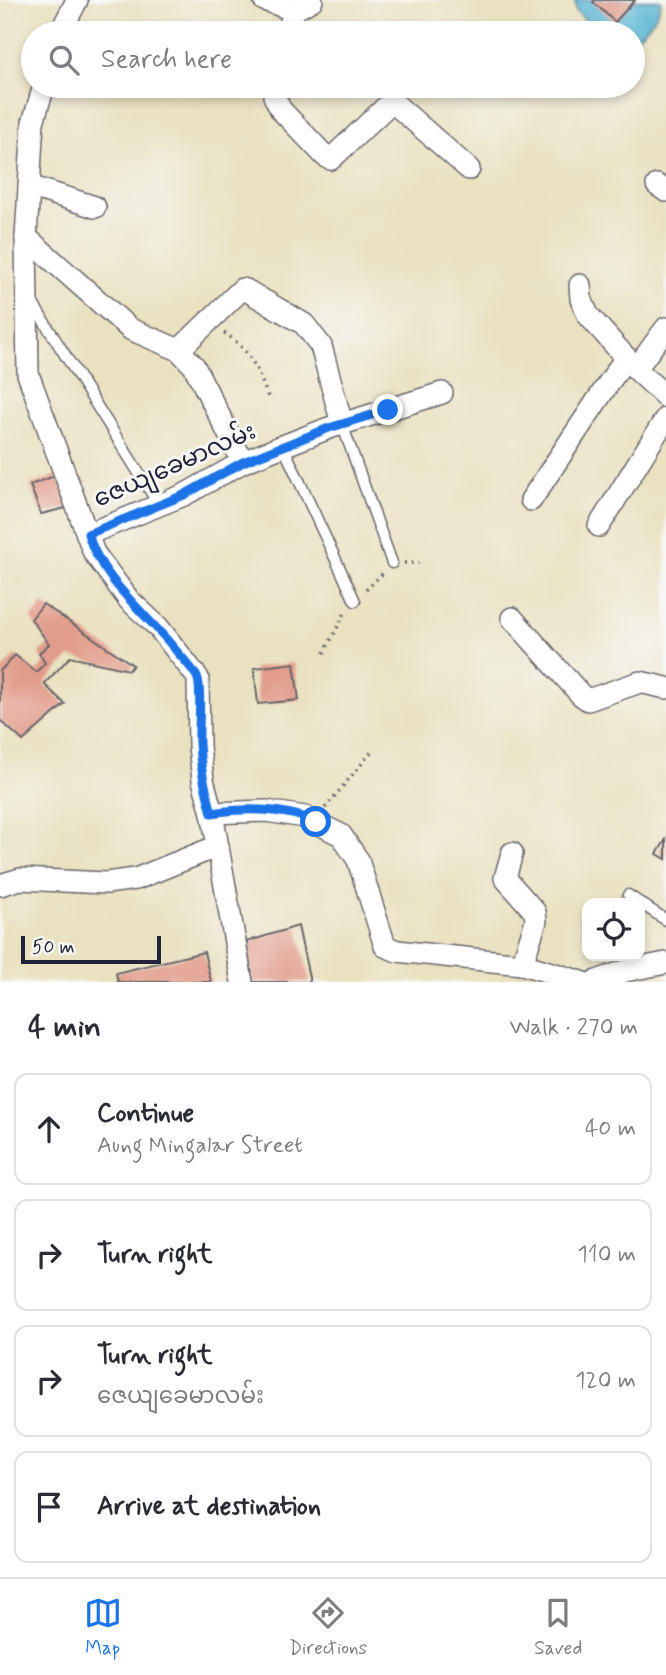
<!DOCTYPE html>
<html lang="en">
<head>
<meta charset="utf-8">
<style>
  body { margin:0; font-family:Mynerve,"Noto Sans Myanmar",sans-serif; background:#f7f7f7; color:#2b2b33 }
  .controls { position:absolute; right:21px; bottom:21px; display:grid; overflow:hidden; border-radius:14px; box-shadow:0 4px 10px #0003 }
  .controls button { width:63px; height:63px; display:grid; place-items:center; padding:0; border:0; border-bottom:2px solid #e1e1e2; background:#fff; color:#2b2b33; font:35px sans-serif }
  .scale { position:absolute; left:21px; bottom:18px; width:140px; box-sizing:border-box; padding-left:7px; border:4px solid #22223b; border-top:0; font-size:19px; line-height:24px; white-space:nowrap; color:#22223b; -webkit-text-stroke:5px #f6f6f2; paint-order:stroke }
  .stop { position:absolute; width:21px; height:21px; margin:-16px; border:5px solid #1a73e8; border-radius:50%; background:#fff }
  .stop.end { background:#1a73e8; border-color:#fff; box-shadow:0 2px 7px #0008 }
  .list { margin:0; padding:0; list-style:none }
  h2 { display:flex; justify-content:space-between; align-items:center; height:91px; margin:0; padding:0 28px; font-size:30px }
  h2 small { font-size:23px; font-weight:400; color:#7c7c81 }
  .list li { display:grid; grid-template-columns:46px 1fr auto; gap:21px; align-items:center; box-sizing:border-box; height:112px; margin:0 14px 14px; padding:0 14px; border:2px solid #e1e1e2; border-radius:14px }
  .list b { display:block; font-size:26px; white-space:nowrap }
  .list p { margin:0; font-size:23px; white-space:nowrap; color:#7c7c81 }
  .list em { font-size:23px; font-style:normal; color:#7c7c81 }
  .icon { flex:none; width:38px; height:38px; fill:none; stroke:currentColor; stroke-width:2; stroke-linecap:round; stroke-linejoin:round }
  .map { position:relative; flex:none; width:666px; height:982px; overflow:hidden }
  .search { position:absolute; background:#fff; box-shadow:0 4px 10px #0003; left:21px; right:21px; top:21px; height:77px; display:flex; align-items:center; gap:18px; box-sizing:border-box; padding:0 24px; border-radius:38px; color:#7c7c81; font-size:26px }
  .sheet { height:595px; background:#fff }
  nav { display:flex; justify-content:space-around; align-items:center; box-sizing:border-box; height:98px; border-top:2px solid #e1e1e2; background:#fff; font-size:19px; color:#7c7c81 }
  nav a { display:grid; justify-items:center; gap:4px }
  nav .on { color:#1a73e8 }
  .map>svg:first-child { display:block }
  .water { fill:#58b5d6; stroke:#3d6c88; stroke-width:2 }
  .building { fill:#e29c8b }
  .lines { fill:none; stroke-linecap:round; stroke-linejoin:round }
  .service-casing { stroke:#68656a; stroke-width:13 }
  .minor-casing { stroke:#68656a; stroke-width:24 }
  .path { stroke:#68656a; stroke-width:3.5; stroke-dasharray:2 5; stroke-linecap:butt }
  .service { stroke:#fff; stroke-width:10 }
  .minor { stroke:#fff; stroke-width:21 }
  .route { stroke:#1a73e8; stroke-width:9 }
  .labels { text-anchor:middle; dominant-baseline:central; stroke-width:6; stroke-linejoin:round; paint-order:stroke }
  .street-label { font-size:24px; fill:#22223b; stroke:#f6f6f2 }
</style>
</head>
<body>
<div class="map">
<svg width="666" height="982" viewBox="0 0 666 982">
  <rect width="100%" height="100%" fill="#f6f6f2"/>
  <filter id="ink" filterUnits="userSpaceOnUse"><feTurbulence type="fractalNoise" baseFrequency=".0143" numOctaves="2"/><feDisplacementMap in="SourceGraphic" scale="14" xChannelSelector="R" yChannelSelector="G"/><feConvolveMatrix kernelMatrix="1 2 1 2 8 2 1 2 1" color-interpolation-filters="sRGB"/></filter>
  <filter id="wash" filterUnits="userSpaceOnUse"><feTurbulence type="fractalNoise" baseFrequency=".00686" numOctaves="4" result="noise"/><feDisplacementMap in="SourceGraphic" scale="28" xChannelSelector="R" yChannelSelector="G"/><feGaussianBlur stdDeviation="1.57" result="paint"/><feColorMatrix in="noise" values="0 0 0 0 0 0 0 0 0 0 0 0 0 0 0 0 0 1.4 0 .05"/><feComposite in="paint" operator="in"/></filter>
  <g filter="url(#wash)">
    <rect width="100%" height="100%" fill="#eae1c0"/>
    <path class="water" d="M575,0H661C659,18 645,29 633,41V33H598L576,11Z"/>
    <g id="blocks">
      <g class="building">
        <polygon points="595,0 635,0 615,22 593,2"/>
        <polygon points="57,475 70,507 41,514 30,485"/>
        <polygon points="43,604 133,665 129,670 70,657 44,684 65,704 23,741 0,720 0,671 15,655 36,672 45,663 39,653 49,644 31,619"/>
        <polygon points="294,663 299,700 258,704 254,668"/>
        <polygon points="666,839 666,859 657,854"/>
        <polygon points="298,926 310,982 253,982 246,942"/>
        <polygon points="204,952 211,982 118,982 116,973"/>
      </g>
    </g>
  </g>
  <g filter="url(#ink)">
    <use href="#blocks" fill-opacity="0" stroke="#68656a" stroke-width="2"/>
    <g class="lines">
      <defs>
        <g id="service">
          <polyline points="30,299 159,505"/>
          <polyline points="342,424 392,563"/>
          <polyline points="283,446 355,601"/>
          <polyline points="628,895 666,920"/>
        </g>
        <g id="minor">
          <polyline points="264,0 294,10 312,0"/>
          <polyline points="60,33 77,0"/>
          <polyline points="288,33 294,10"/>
          <polyline points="44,86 33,122 26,237 28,374 94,553 129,600 158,627 198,678 199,746 203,780 212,813 242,982"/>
          <polyline points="277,86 274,96 281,110 325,156 331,159 387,106 395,104 469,169"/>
          <polyline points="657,185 666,191"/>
          <polyline points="29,186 95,207"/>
          <polyline points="26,237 130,329 179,350 194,366 243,462"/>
          <polyline points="580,285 581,299 588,315 636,369 666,397"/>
          <polyline points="179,350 242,289 246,290 304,324 321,346 342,424"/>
          <polyline points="636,369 666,328"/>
          <polyline points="531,500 626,357"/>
          <polyline points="599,526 666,418"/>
          <polyline points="88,534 184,495 243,462 283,446 329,428 442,393"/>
          <polyline points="512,618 581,695 588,700 640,682 666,688"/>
          <polyline points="212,813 266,811 305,817 341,835 358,860 385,946 397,951 522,964 582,982"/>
          <polyline points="512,853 505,878 535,912 536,921 522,964"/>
          <polyline points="0,885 20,879 106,883 136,879 218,846"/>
          <polyline points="594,982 625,971 666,963"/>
        </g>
      </defs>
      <use href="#service" class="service-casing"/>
      <use href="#minor" class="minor-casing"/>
      <g class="path">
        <path d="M224,333C249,348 258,370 268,397"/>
        <polyline points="404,563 419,563"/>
        <polyline points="366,590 383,573"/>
        <polyline points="324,653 346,611"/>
        <polyline points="325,808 373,750"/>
      </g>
      <use href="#service" class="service"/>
      <use href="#minor" class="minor"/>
    </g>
  </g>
  <g class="lines" filter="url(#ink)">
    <path class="route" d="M316,822C284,808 245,808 212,813C206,790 200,768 199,744C198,727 202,695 198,679C195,671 184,660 178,653C148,614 102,582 88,534L184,495L243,462L329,428L388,410"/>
  </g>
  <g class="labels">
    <g class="street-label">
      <text transform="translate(175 466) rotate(-24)">ဇေယျခေမာလမ်း</text>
    </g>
  </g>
</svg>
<div class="controls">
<button><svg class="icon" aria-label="locate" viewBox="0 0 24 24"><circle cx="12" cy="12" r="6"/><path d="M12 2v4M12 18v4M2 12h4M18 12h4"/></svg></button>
</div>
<div class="scale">50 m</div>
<div class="stop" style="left:316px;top:822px"></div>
<div class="stop end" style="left:388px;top:410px"></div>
<div class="search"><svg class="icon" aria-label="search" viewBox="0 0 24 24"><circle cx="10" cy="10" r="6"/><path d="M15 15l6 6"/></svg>Search here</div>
</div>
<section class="sheet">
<h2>4 min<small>Walk · 270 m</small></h2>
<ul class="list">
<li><svg class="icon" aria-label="ahead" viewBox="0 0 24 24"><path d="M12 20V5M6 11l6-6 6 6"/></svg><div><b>Continue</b><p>Aung Mingalar Street</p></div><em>40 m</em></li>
<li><svg class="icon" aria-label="right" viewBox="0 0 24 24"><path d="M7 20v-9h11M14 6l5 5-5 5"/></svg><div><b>Turn right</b></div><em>110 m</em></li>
<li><svg class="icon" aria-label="right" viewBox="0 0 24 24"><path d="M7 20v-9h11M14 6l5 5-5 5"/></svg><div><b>Turn right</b><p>ဇေယျခေမာလမ်း</p></div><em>120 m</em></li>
<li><svg class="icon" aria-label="arrive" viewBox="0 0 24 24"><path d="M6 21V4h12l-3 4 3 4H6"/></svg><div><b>Arrive at destination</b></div></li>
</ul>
</section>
<nav>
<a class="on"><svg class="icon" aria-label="map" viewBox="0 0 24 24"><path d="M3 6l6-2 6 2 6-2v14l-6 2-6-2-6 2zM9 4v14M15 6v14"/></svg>Map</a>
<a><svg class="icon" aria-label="directions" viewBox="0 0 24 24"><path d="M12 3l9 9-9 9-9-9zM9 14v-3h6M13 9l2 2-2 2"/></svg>Directions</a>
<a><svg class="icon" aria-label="saved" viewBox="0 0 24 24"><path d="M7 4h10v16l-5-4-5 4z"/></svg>Saved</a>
</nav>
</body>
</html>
